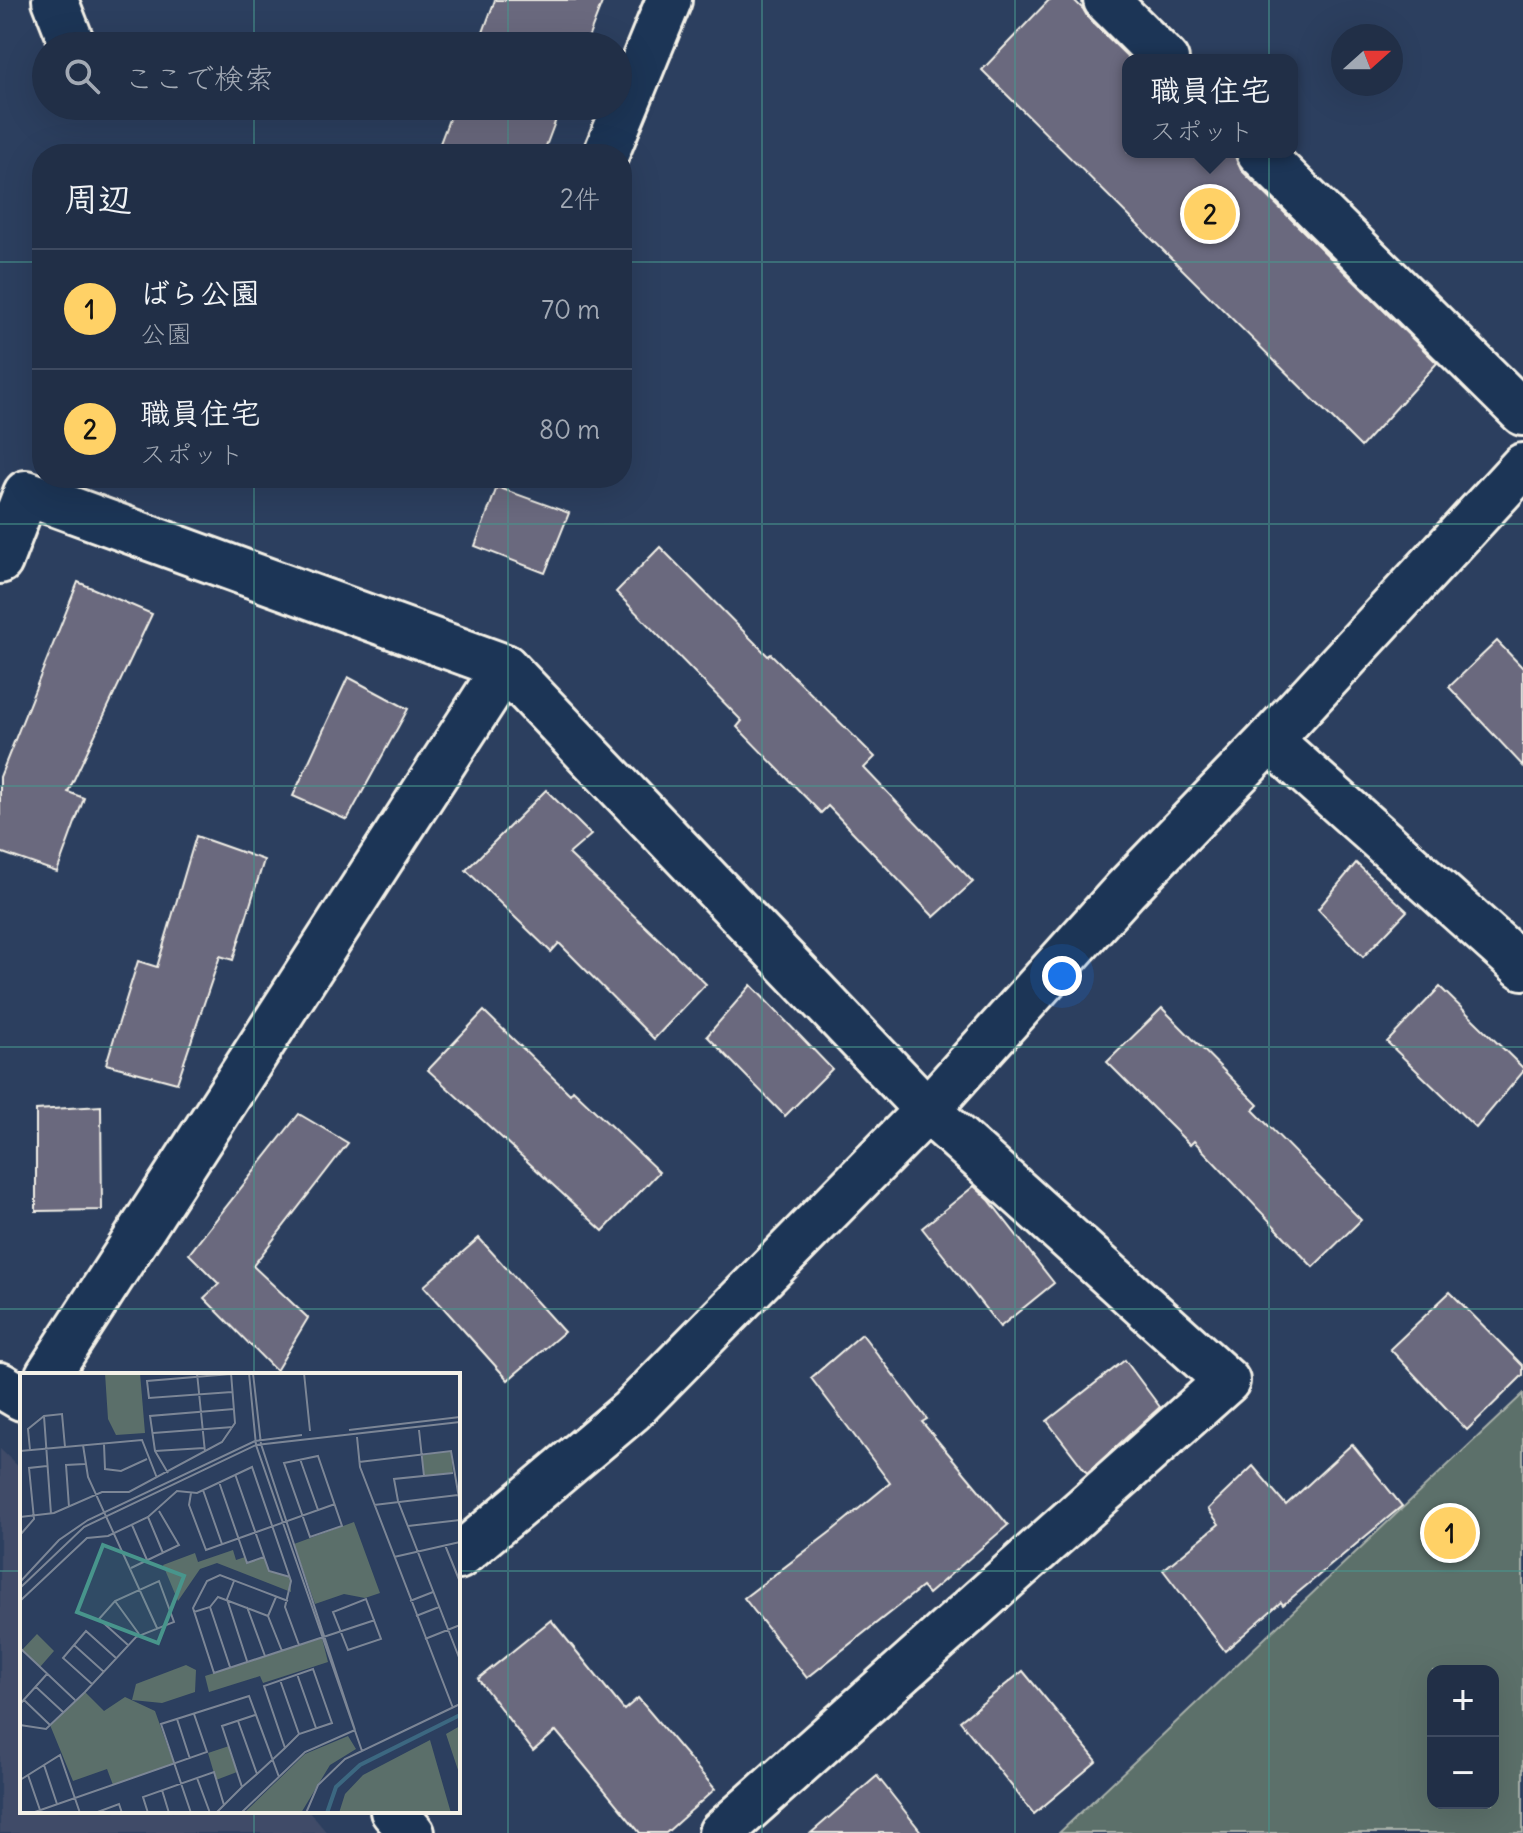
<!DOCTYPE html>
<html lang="ja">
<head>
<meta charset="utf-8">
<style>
  body { margin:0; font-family:Delius,"Klee One",sans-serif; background:#29374e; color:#f1f3f6 }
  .controls { position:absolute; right:24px; bottom:24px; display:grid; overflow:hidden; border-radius:16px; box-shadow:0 8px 32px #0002 }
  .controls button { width:72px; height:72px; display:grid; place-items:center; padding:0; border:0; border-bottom:2px solid #3e4a60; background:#212f47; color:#f1f3f6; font:40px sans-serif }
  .compass { position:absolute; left:1331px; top:24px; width:72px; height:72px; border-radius:50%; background:#212f47; box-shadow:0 8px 32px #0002; rotate:69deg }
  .you { position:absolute; left:1062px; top:976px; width:28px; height:28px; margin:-20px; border:6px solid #fff; border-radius:50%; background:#1a73e8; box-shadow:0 0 0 12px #1a73e833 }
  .badge { display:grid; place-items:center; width:52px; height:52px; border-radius:50%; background:#ffd166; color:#111; font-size:26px; font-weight:700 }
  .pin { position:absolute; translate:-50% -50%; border:4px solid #fff; box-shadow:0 2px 8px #0006 }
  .popup { position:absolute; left:1122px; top:54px; width:176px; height:104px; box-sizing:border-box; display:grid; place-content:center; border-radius:16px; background:#212f47; filter:drop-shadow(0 2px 6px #0005); font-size:26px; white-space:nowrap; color:#a2a9b4 }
  .popup b { font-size:30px; color:#f1f3f6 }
  .popup::after { content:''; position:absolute; left:50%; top:100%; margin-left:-16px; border:16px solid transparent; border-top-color:#212f47 }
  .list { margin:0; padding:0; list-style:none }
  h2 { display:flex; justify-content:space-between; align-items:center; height:104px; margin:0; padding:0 32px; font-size:34px }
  h2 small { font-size:26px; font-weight:400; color:#a2a9b4 }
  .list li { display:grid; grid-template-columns:52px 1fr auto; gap:24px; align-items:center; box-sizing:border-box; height:120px; padding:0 32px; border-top:2px solid #3e4a60 }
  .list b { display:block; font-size:30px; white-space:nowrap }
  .list p { margin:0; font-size:26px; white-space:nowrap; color:#a2a9b4 }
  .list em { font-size:26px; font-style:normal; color:#a2a9b4 }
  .icon { flex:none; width:44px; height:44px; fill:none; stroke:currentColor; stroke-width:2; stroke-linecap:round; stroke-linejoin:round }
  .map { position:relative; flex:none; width:1523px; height:1833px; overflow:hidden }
  .search { position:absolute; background:#212f47; box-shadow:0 8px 32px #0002; left:32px; top:32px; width:600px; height:88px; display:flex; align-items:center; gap:20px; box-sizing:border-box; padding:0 28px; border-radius:44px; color:#a2a9b4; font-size:30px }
  .panel { position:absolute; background:#212f47; box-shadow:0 8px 32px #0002; left:32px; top:144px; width:600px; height:344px; border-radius:32px }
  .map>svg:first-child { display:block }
  .built { fill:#3f4c68 }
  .green { fill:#5b6f6a; stroke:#a8b0a9; stroke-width:2; fill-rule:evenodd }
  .building { fill:#6a697e; stroke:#f4f1e8; stroke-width:2 }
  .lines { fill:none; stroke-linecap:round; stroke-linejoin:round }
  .minor-casing { stroke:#f4f1e8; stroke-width:50 }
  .minor { stroke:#1d3557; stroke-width:44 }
  .grid { fill:none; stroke:#48958c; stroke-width:2; stroke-opacity:0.55 }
  .inset-river { fill:none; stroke:#3c6881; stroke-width:4 }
  .inset-road { fill:none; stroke:#7c8696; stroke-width:2 }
  .view { fill:#48958c; fill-opacity:0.15; stroke:#48958c; stroke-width:4 }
  .inset-edge { fill:none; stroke:#f4f1e8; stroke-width:4 }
</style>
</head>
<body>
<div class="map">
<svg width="1523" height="1833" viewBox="0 0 1523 1833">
  <rect width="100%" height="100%" fill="#2c3f5f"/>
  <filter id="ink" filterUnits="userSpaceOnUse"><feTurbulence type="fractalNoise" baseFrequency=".0125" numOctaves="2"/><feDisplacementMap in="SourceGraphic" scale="16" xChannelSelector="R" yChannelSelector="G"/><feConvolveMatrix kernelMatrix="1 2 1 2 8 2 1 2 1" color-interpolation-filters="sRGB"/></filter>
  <g filter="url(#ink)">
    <polygon class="built" points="0,1449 22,1470 22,1811 309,1811 327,1833 0,1833"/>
    <path class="green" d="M1523,1394V1833H1059ZM1433,1671H1493V1803H1433Z"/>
    <g class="building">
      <polygon points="495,0 603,0 585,46 478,46"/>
      <polygon points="1049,0 1074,0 1083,9 1088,18 1131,60 1128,60 1128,152 1230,152 1235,156 1241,170 1437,363 1361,447 982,70"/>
      <polygon points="454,106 561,106 543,154 436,154"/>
      <polygon points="497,487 569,513 545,573 475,546"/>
      <polygon points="660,547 768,656 771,654 875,757 864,768 973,882 934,917 828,806 821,813 737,727 742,721 616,592"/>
      <polygon points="78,582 152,614 68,792 84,798 57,872 0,852 0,777"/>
      <polygon points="1497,641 1523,668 1523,766 1449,687"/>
      <polygon points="348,677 408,709 347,820 293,796"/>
      <polygon points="546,790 591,835 569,854 706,984 654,1039 559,943 551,952 466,870"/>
      <polygon points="196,836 264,860 233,960 220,956 177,1083 106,1064 138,961 157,967"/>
      <polygon points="1356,863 1407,911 1363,957 1318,909"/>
      <polygon points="751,985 832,1069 785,1116 707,1036"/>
      <polygon points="1440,987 1523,1068 1523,1072 1476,1128 1387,1042"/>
      <polygon points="1162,1008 1258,1105 1253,1110 1361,1220 1313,1267 1194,1141 1190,1145 1107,1062"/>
      <polygon points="484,1011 570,1094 573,1090 659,1172 603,1231 428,1070"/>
      <polygon points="101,1106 102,1210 36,1211 36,1110"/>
      <polygon points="299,1114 348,1143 253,1266 308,1318 276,1371 204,1298 219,1284 189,1254"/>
      <polygon points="974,1186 989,1200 1054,1283 1000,1327 922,1228"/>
      <polygon points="479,1238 564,1332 508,1380 424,1286"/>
      <polygon points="1450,1292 1523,1366 1523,1375 1467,1430 1390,1349"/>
      <polygon points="862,1334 927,1419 922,1422 1008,1525 928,1594 922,1587 807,1678 744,1598 833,1530 890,1483 811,1378"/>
      <polygon points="1125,1360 1160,1407 1087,1473 1047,1421"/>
      <polygon points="1352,1444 1402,1506 1283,1605 1281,1602 1225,1651 1163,1570 1219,1524 1208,1509 1253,1466 1286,1505"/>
      <polygon points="551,1620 624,1710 638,1698 715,1789 666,1833 640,1833 556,1731 533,1751 478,1679"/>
      <polygon points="1023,1671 1097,1761 1034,1814 960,1721"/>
      <polygon points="877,1776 922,1833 811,1833"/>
    </g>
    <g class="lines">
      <defs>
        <g id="minor">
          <polyline points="55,0 73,46"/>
          <polyline points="1106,0 1166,60"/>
          <polyline points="1259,152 1523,413"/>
          <polyline points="606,154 669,0"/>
          <polyline points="0,561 26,493 505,667 927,1110 1227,1381 721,1833"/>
          <polyline points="1270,740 1523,967"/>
          <polyline points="48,1375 505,667"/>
          <polyline points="0,1385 22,1398"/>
          <polyline points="458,1557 631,1411 927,1110 1125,890 1270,740 1523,466"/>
          <polyline points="393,1811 412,1833"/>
        </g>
      </defs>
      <use href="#minor" class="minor-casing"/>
      <use href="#minor" class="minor"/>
    </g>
  </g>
  <path class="grid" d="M254,0V46M508,0V46M762,0V1833M1015,0V1833M1269,0V1833M254,106V154M508,106V154M0,262H42M622,262H1523M254,478V1375M508,478V1833M0,524H1523M0,786H1523M0,1047H1523M0,1309H1523M0,1571H22M458,1571H1523M254,1811V1833"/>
  <g transform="translate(20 1373)">
    <rect width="440" height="440" fill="#2c3f5f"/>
    <path d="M85,0H120L125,60L96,62L88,46ZM431,78L433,100L404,103L402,82ZM334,149L360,220L345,225L324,221L295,231L274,171ZM213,177L216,187L225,184L227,190L244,184L249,198L270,204L271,219L197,190L180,196L158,228L143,192L175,180L178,189ZM17,261L34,278L20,294L2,277ZM302,265L308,289L243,310L240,303L189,319L185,303ZM166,292L176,297L175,319L142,330L112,327L116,311ZM65,319L84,338L105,324L135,338L154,391L93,412L87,396L53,408L30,352ZM440,353V403L426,361ZM328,363L336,376L310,392L281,440H224L285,381ZM410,367L431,440H319L325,421L343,402ZM209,373L217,399L196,407L188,380Z" fill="#5b6f6a"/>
    <path class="inset-river" d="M307,440L316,414L340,392L440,342"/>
    <path class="inset-road" d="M177,0L185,79M229,0L236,72L342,378M233,0L241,71L335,357M284,0L290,58M211,1L127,8L129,25L212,19M24,43L31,141M329,57L440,44M399,57L404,103M133,60L213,54M337,64L340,94L433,335M84,71L85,96L101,98L127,86M63,72L68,104L137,255M10,77L8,56L24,43L42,41L45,74M0,78L122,67L137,105M135,78L184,75M298,83L322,153L290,164L264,90ZM280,86L298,137M339,89L431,78L440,131M148,100L135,78L130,43L214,36M433,100L374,106L378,128L440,287M199,109L227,190L244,184L215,101M183,117L202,171M171,120L169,132L186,177L315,131M354,132L438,122M49,134L46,92L65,91M0,144L34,140L82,119H109L202,69L215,50L211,0M128,144L143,180M112,152L127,187M388,153L440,147M0,162L14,146L9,95L27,93M425,172L440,209M244,184L249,198L270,204M374,184L440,169M111,195L159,172L139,138M214,208L207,226L227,288M0,209L39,167L68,147L235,68L282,62M0,215L64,154L236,72L440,49M256,224L248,243L262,278M346,226L361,266L328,277L313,239ZM0,228L67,165L88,163L128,144L157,118L177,120L232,94L271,208L265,234L279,272M95,228L119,261M268,228L200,202L187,208L173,235L194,300L355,247M390,228L413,219M190,234L210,294M227,234L245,283M174,239L190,234L198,224L248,243M396,243L419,234M405,266L440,252M54,272L84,299M0,275L55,327M277,301L296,355M260,307L279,361M72,311L43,285L66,258L96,285M16,314L43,339M4,327L30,352M0,331L27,301M157,346L170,386M218,348L237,401M0,352L26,356L65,319L116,264L154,249L139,208L95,228L79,246L108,272M24,392L37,431M8,402L20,437M177,405L190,440M0,407L40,382L60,440M222,414L202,353L235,342M142,417L149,440M12,440L187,379L174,341M75,440L99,431L102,440M128,440L123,424L194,399L204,432M171,440L141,351L229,323L259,404M196,440L222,414L237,401L265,375L279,361L312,350L293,296L244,313L265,375M221,440L285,379L335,357M286,440L298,412L325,386L440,331"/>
    <path class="view" d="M83,172L164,203L138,270L57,239Z"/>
    <rect width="440" height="440" class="inset-edge"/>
  </g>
</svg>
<div class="controls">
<button>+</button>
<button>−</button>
</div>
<svg class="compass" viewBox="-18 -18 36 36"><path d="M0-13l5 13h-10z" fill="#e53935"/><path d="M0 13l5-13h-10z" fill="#a2a9b4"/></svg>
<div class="you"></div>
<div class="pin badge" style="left:1450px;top:1533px">1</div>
<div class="pin badge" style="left:1210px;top:214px">2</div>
<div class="popup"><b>職員住宅</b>スポット</div>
<div class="search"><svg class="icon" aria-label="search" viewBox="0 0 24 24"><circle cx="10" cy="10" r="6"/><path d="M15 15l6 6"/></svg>ここで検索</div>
<section class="panel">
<h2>周辺<small>2件</small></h2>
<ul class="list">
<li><span class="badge">1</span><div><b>ばら公園</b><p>公園</p></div><em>70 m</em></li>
<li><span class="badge">2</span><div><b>職員住宅</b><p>スポット</p></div><em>80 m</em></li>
</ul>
</section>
</div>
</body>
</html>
